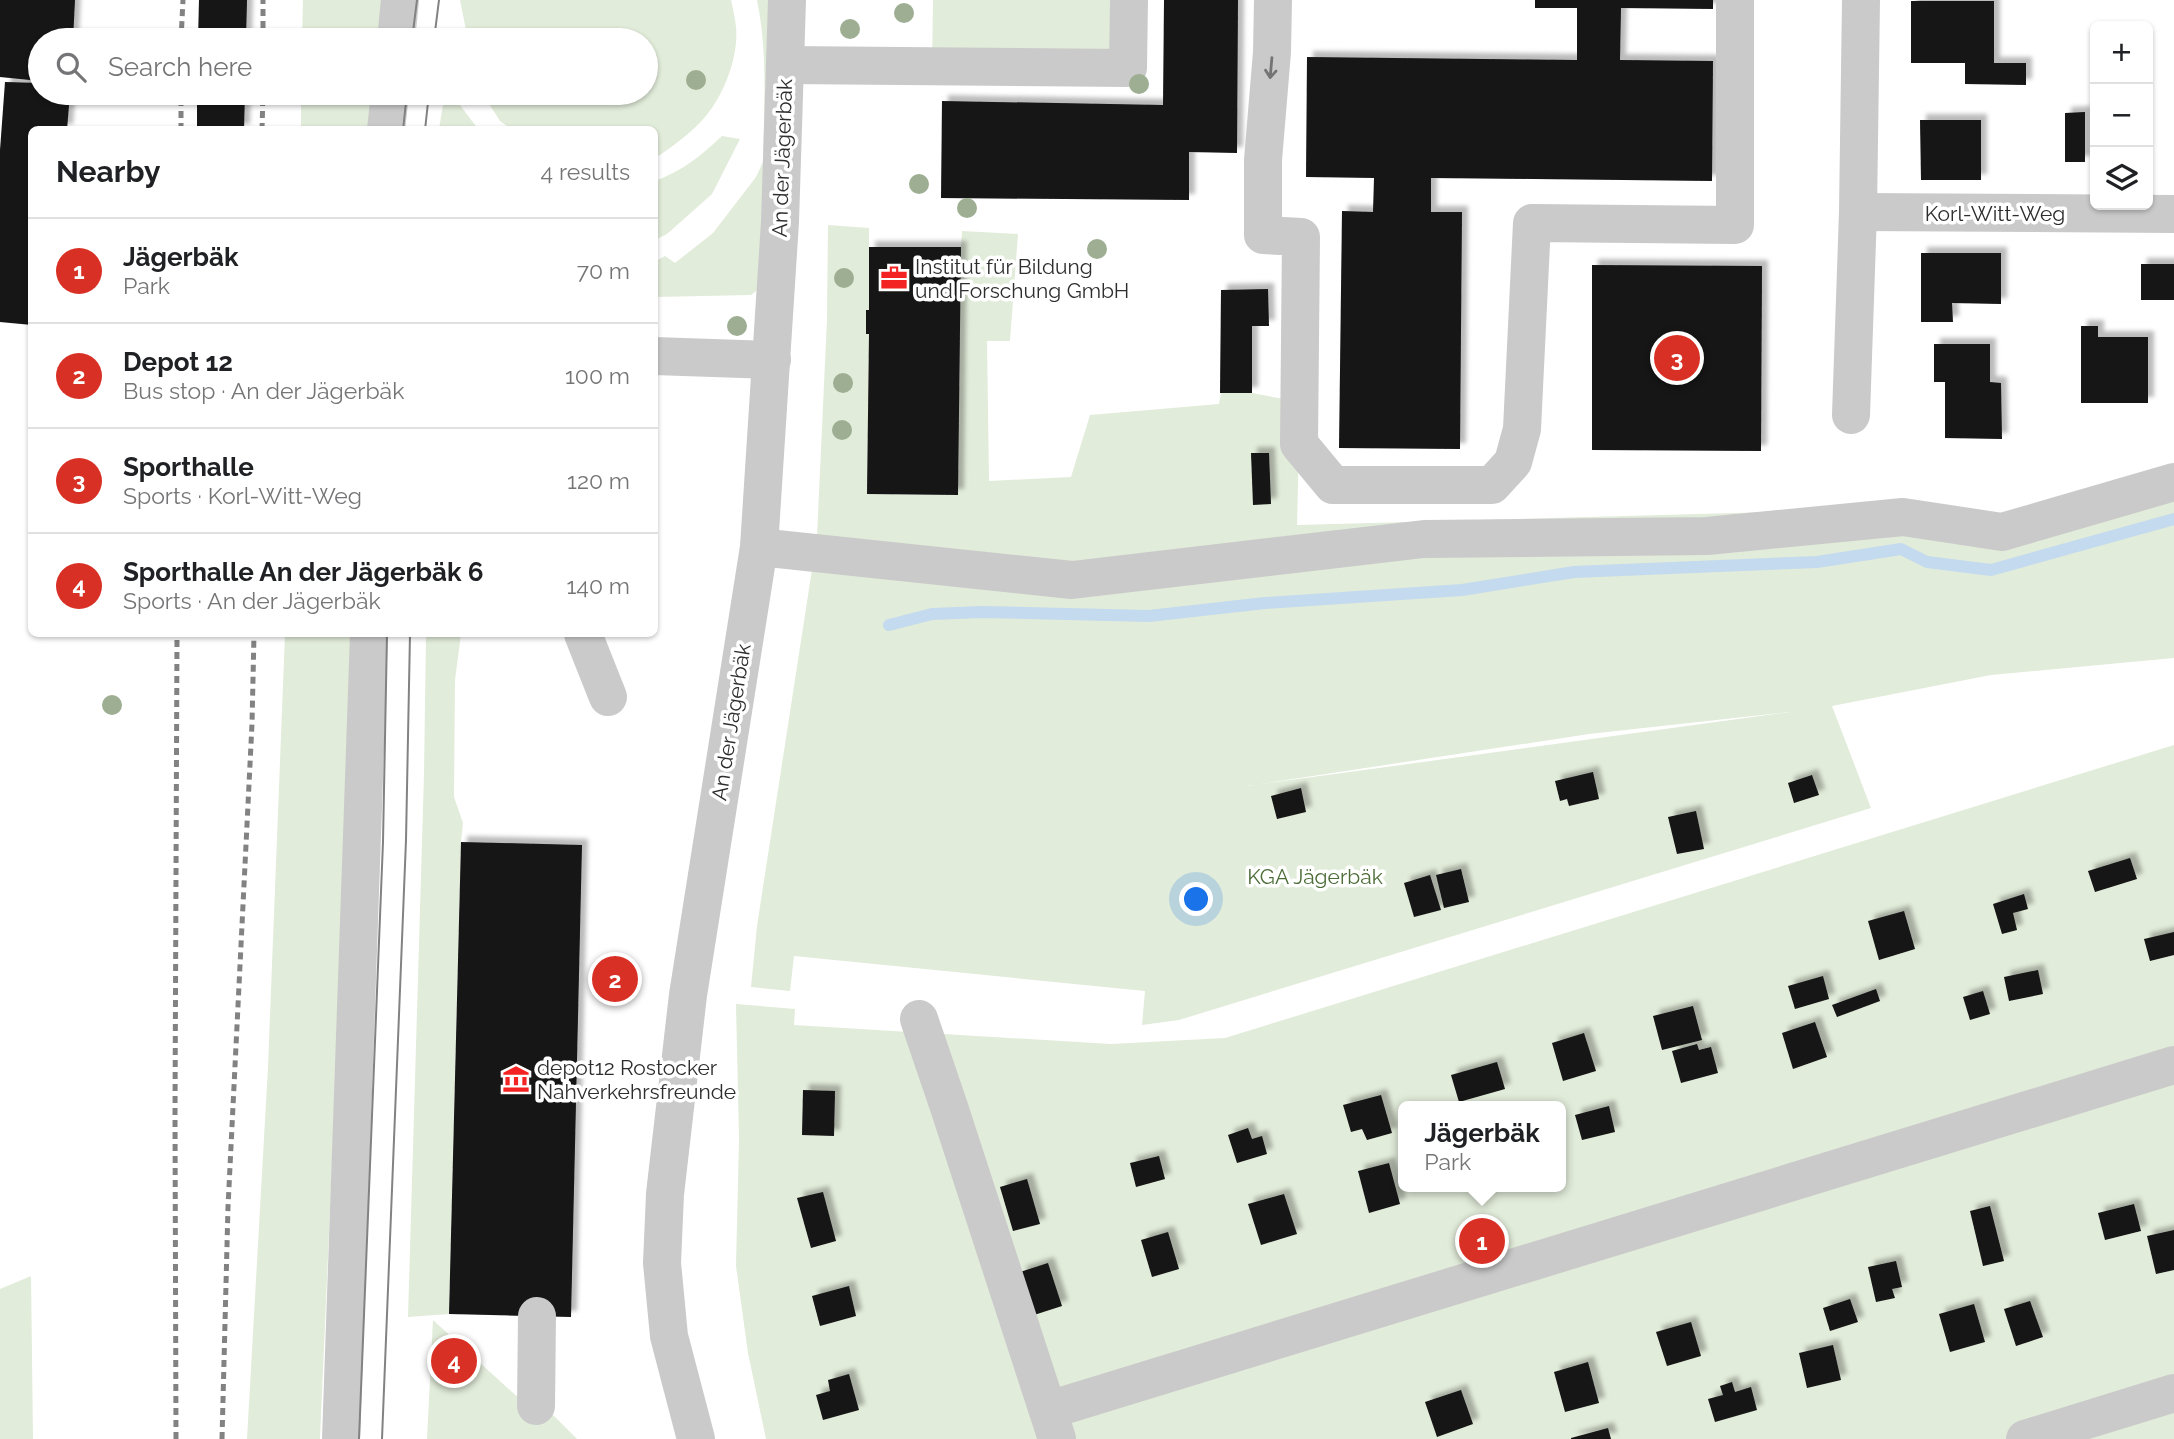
<!DOCTYPE html>
<html lang="en">
<head>
<meta charset="utf-8">
<style>
  body { margin:0; font-family:Raleway,sans-serif; background:#f6f6f6; color:#202124 }
  .controls { position:absolute; right:21px; top:21px; display:grid; overflow:hidden; border-radius:10px; box-shadow:0 2px 5px #0004 }
  .controls button { width:63px; height:63px; display:grid; place-items:center; padding:0; border:0; border-bottom:2px solid #e0e0e0; background:#fff; color:#202124; font:35px sans-serif }
  .you { position:absolute; left:1197px; top:900px; width:24px; height:24px; margin:-18px; border:5px solid #fff; border-radius:50%; background:#1a73e8; box-shadow:0 0 0 10px #1a73e833 }
  .badge { display:grid; place-items:center; width:46px; height:46px; border-radius:50%; background:#d93025; color:#fff; font-size:23px; font-weight:700 }
  .pin { position:absolute; translate:-50% -50%; border:4px solid #fff; box-shadow:0 2px 7px #0006 }
  .popup { position:absolute; left:1398px; top:1101px; width:168px; height:91px; box-sizing:border-box; display:grid; place-content:center; border-radius:10px; background:#fff; filter:drop-shadow(0 2px 5px #0005); font-size:23px; white-space:nowrap; color:#757577 }
  .popup b { font-size:26px; color:#202124 }
  .popup::after { content:''; position:absolute; left:50%; top:100%; margin-left:-14px; border:14px solid transparent; border-top-color:#fff }
  .list { margin:0; padding:0; list-style:none }
  h2 { display:flex; justify-content:space-between; align-items:center; height:91px; margin:0; padding:0 28px; font-size:30px }
  h2 small { font-size:23px; font-weight:400; color:#757577 }
  .list li { display:grid; grid-template-columns:46px 1fr auto; gap:21px; align-items:center; box-sizing:border-box; height:105px; padding:0 28px; border-top:2px solid #e0e0e0 }
  .list b { display:block; font-size:26px; white-space:nowrap }
  .list p { margin:0; font-size:23px; white-space:nowrap; color:#757577 }
  .list em { font-size:23px; font-style:normal; color:#757577 }
  .icon { flex:none; width:38px; height:38px; fill:none; stroke:currentColor; stroke-width:2; stroke-linecap:round; stroke-linejoin:round }
  .map { position:relative; flex:none; width:2174px; height:1439px; overflow:hidden }
  .search { position:absolute; background:#fff; box-shadow:0 2px 5px #0004; left:28px; top:28px; width:630px; height:77px; display:flex; align-items:center; gap:18px; box-sizing:border-box; padding:0 24px; border-radius:38px; color:#757577; font-size:26px }
  .panel { position:absolute; background:#fff; box-shadow:0 2px 5px #0004; left:28px; top:126px; width:630px; height:511px; border-radius:10px }
  .map>svg:first-child { display:block }
  .green { fill:#e2ecda; fill-rule:evenodd }
  .lines { fill:none; stroke-linecap:round; stroke-linejoin:round }
  .stream { stroke:#c4daee; stroke-width:12 }
  .building { fill:#141414; filter:url(#shadow) }
  .minor { stroke:#cacaca; stroke-width:38 }
  .tram { stroke:#828282; stroke-width:2 }
  .rail { stroke:#828282; stroke-width:5; stroke-dasharray:7 5; stroke-linecap:butt }
  .tree { fill:#9dae92 }
  .oneway { stroke:#747474 }
  .labels { text-anchor:middle; dominant-baseline:central; stroke-width:7; stroke-linejoin:round; paint-order:stroke }
  .street-label { font-size:21px; fill:#2d2d2d; stroke:#fff }
  .poi-label { font-size:21px; fill:#2d2d2d; stroke:#fff; text-anchor:start }
  .park-label { font-size:21px; fill:#4c6c38; stroke:#fff }
</style>
</head>
<body>
<div class="map">
<svg width="2174" height="1439" viewBox="0 0 2174 1439">
  <defs>
    <filter id="shadow"><feDropShadow dx="6" dy="-6" stdDeviation="2" flood-color="#0004"/></filter>
  </defs>
  <rect width="100%" height="100%" fill="#fff"/>
  <g class="green">
    <polygon points="303,0 385,0 381,40 302,40"/>
    <path d="M460,0H731C733,9 735,18 736,27C739,56 724,95 705,117C692,132 676,144 660,155L655,157L654,130L511,129L500,121L482,93H646V40H468Z"/>
    <path d="M757,0H771L760,288L751,295L655,297L654,262L665,256L675,263L713,233L756,177L763,162C764,107 768,53 757,0Z"/>
    <polygon points="933,0 1129,0 1128,68 932,66"/>
    <polygon points="301,93 377,93 374,129 301,130"/>
    <polygon points="445,93 451,93 478,129 439,129"/>
    <path d="M722,136L740,139L712,194L667,234L655,240V181C682,171 701,156 722,136Z"/>
    <path d="M828,225L869,228V310L866,334H869L868,494L958,495L961,247L962,231L1018,234L1010,341H987L989,481L1071,477L1090,415L1219,404L1221,393H1252L1300,402L1297,525L1848,510L2003,519L2174,476V658L1991,675L1832,706L1871,808L1179,1020L1142,1025L1145,991L794,956L790,991L751,987L757,926L817,537L827,319ZM1790,712L1247,786L1589,734Z"/>
    <polygon points="285,634 352,634 350,749 320,1439 247,1439 268,1067"/>
    <polygon points="426,634 461,634 455,680 454,797 463,823 461,842 449,1314 408,1317 424,774"/>
    <path d="M2174,745V1439H766L748,1353L736,1266L739,1139L736,1004L795,1009L794,1025L1111,1044L1225,1038ZM1403,1106H1561V1187H1403Z"/>
    <polygon points="31,1276 33,1439 0,1439 0,1289"/>
    <polygon points="433,1320 523,1402 549,1411 577,1439 427,1439"/>
  </g>
  <g class="lines">
    <polyline class="stream" points="889,625 932,614 982,612 1149,616 1265,603 1462,590 1574,572 1817,562 1901,549 1927,562 1991,570 2174,519"/>
  </g>
  <g class="building">
    <polygon points="0,0 75,0 73,40 40,40 40,81 0,77"/>
    <polygon points="199,0 247,0 246,40 198,40"/>
    <polygon points="1164,0 1238,0 1237,153 1189,152 1189,200 941,198 942,101 1163,105"/>
    <polygon points="1535,0 1713,0 1713,9 1621,8 1620,60 1713,61 1712,181 1431,178 1431,212 1462,212 1460,449 1339,448 1342,211 1373,212 1374,178 1306,177 1307,57 1577,60 1577,8 1535,8"/>
    <polygon points="1911,1 1994,1 1994,63 2026,63 2026,85 1965,84 1965,63 1911,63"/>
    <polygon points="5,82 40,83 40,93 70,93 67,130 32,130 32,325 0,322 0,150"/>
    <polygon points="197,93 245,93 244,130 197,130"/>
    <polygon points="2085,112 2085,162 2065,162 2065,113"/>
    <rect x="2092" y="113" width="3" height="55"/>
    <polygon points="1920,120 1981,120 1981,180 1921,180"/>
    <polygon points="869,247 961,247 958,495 867,494 869,334 866,334 866,310 869,310"/>
    <polygon points="1921,253 2001,253 2001,304 1952,303 1953,322 1921,322"/>
    <rect x="2141" y="264" width="33" height="36"/>
    <polygon points="1592,265 1762,266 1761,451 1592,450"/>
    <polygon points="1268,289 1269,326 1252,326 1252,393 1220,393 1221,290"/>
    <polygon points="2081,326 2098,326 2098,337 2148,337 2148,403 2081,403"/>
    <polygon points="1934,344 1990,344 1990,382 2001,383 2002,439 1945,438 1945,382 1934,382"/>
    <polygon points="1251,453 1269,453 1271,504 1253,505"/>
    <polygon points="1593,772 1599,799 1569,806 1567,799 1560,801 1555,781"/>
    <polygon points="1812,775 1819,795 1794,803 1788,783"/>
    <polygon points="1301,788 1306,812 1277,819 1271,796"/>
    <polygon points="1696,811 1704,849 1677,854 1668,817"/>
    <polygon points="461,842 582,845 571,1317 449,1314"/>
    <polygon points="2130,858 2137,879 2095,892 2088,871"/>
    <polygon points="1461,869 1469,902 1444,908 1436,875"/>
    <polygon points="1430,875 1441,910 1414,917 1404,883"/>
    <polygon points="2024,894 2028,909 2013,913 2017,930 2002,934 1993,904"/>
    <polygon points="1904,911 1915,949 1879,960 1868,921"/>
    <polygon points="2174,932 2174,955 2150,961 2144,939"/>
    <polygon points="2038,970 2043,994 2009,1001 2004,977"/>
    <polygon points="1823,976 1829,999 1795,1009 1788,986"/>
    <polygon points="1876,989 1880,1001 1837,1017 1832,1005"/>
    <polygon points="1983,991 1990,1014 1970,1020 1963,997"/>
    <polygon points="1693,1006 1702,1040 1662,1050 1653,1016"/>
    <polygon points="1815,1022 1827,1057 1793,1069 1782,1033"/>
    <polygon points="1584,1033 1596,1071 1563,1081 1552,1043"/>
    <polygon points="1697,1044 1699,1050 1711,1047 1718,1073 1681,1083 1672,1051"/>
    <polygon points="1497,1062 1505,1089 1459,1102 1451,1075"/>
    <polygon points="803,1090 835,1091 834,1136 802,1135"/>
    <polygon points="1381,1095 1392,1133 1367,1140 1362,1129 1351,1132 1343,1105"/>
    <polygon points="1609,1106 1615,1132 1582,1140 1575,1115"/>
    <polygon points="1248,1128 1252,1139 1262,1136 1267,1154 1237,1163 1228,1135"/>
    <polygon points="1159,1156 1165,1179 1136,1187 1130,1163"/>
    <polygon points="1389,1163 1400,1204 1369,1213 1358,1171"/>
    <polygon points="1027,1179 1040,1224 1013,1231 1000,1187"/>
    <polygon points="823,1192 836,1241 811,1248 797,1198"/>
    <polygon points="1284,1194 1297,1234 1261,1245 1248,1204"/>
    <polygon points="2134,1204 2141,1231 2105,1240 2098,1213"/>
    <polygon points="1990,1206 2004,1261 1983,1266 1970,1211"/>
    <polygon points="2174,1230 2174,1270 2156,1274 2147,1236"/>
    <polygon points="1168,1232 1179,1269 1152,1277 1141,1240"/>
    <polygon points="1896,1261 1902,1287 1892,1289 1895,1298 1876,1302 1868,1267"/>
    <polygon points="1048,1263 1062,1306 1034,1315 1020,1272"/>
    <polygon points="849,1286 856,1316 820,1326 812,1296"/>
    <polygon points="1850,1299 1858,1322 1830,1331 1823,1308"/>
    <polygon points="2030,1301 2043,1337 2016,1346 2004,1309"/>
    <polygon points="1974,1304 1985,1342 1950,1352 1939,1314"/>
    <polygon points="1691,1322 1701,1356 1667,1366 1656,1332"/>
    <polygon points="1833,1345 1841,1380 1807,1388 1799,1353"/>
    <polygon points="1588,1362 1599,1403 1565,1412 1554,1372"/>
    <polygon points="849,1374 859,1410 823,1420 816,1395 830,1391 828,1380"/>
    <polygon points="1732,1382 1735,1392 1751,1387 1757,1410 1715,1422 1708,1399 1723,1395 1720,1386"/>
    <polygon points="1461,1390 1473,1424 1437,1437 1425,1402"/>
    <polygon points="1608,1428 1611,1439 1571,1439 1571,1438"/>
  </g>
  <g class="lines">
    <g class="minor">
      <polyline points="1273,0 1272,52 1263,160 1263,235 1301,237 1299,444 1333,485 1492,485 1513,462 1522,429 1532,223 1735,225 1735,0"/>
      <polyline points="396,40 400,0"/>
      <polyline points="786,65 1128,68 1129,0"/>
      <polyline points="386,130 390,93"/>
      <polyline points="1858,212 2174,214"/>
      <polyline points="654,356 772,360"/>
      <polyline points="1851,415 1858,212 1861,0"/>
      <polyline points="759,547 1072,580 1424,539 1707,536 1903,517 2002,532 2174,482"/>
      <polyline points="583,634 608,697"/>
      <polyline points="919,1019 949,1107 1057,1439"/>
      <polyline points="536,1406 537,1316"/>
      <polyline points="1049,1410 2174,1065"/>
      <polyline points="341,1439 369,634"/>
      <polyline points="696,1439 669,1336 662,1263 665,1194 688,995 759,547 780,222 787,0"/>
      <polyline points="2025,1439 2174,1393"/>
    </g>
    <g class="tram">
      <polyline points="412,40 417,0"/>
      <polyline points="434,40 439,0"/>
      <polyline points="403,130 407,93"/>
      <polyline points="425,130 429,93"/>
      <polyline points="359,1439 383,842 387,634"/>
      <polyline points="382,1439 406,840 410,634"/>
    </g>
    <g class="rail">
      <polyline points="181,40 183,0"/>
      <polyline points="263,40 263,0"/>
      <polyline points="181,130 181,93"/>
      <polyline points="262,130 263,93"/>
      <polyline points="176,1439 175,1115 177,634"/>
      <polyline points="222,1439 228,1207 252,724 254,634"/>
    </g>
  </g>
  <g class="tree">
    <circle cx="904" cy="13" r="10"/>
    <circle cx="850" cy="29" r="10"/>
    <circle cx="696" cy="80" r="10"/>
    <circle cx="1139" cy="84" r="10"/>
    <circle cx="919" cy="184" r="10"/>
    <circle cx="967" cy="208" r="10"/>
    <circle cx="1097" cy="249" r="10"/>
    <circle cx="844" cy="278" r="10"/>
    <circle cx="737" cy="326" r="10"/>
    <circle cx="843" cy="383" r="10"/>
    <circle cx="842" cy="430" r="10"/>
    <circle cx="112" cy="705" r="10"/>
  </g>
  <defs><path id="oneway-shaft" d="M-6 0H5M1.5-3L5.5 0L1.5 3" fill="none" stroke-width="1.6" stroke-linecap="round" stroke-linejoin="round" transform="scale(1.75)"/></defs>
  <use class="oneway" href="#oneway-shaft" transform="translate(1271 68) rotate(95)"/>
  <defs>
    <symbol id="office-bare" viewBox="-9 -9 18 18"><path d="M-6-3h4V-5.5h4V-3h4V5H-6ZM-1-4.5V-3h2v-1.5ZM-6 0V1H6V0Z" fill="#f22322" stroke="#fff" stroke-width="2.5" paint-order="stroke"/></symbol>
    <symbol id="museum-bare" viewBox="-9 -9 18 18"><path d="M0-6L6-3V-2H-6V-3ZM-5-1h2V3h-2ZM-1-1h2V3h-2ZM3-1h2V3H3ZM-6 4H6V6H-6Z" fill="#f22322" stroke="#fff" stroke-width="2.5" paint-order="stroke"/></symbol>
  </defs>
  <g fill-rule="evenodd">
    <use href="#office-bare" x="875" y="259" width="38" height="38"/>
    <use href="#museum-bare" x="497" y="1060" width="38" height="38"/>
  </g>
  <g class="labels">
    <g class="street-label">
      <text transform="translate(782 158) rotate(-88)">An der Jägerbäk</text>
      <text x="1995" y="213">Korl-Witt-Weg</text>
      <text transform="translate(731 722) rotate(-81)">An der Jägerbäk</text>
    </g>
    <g class="poi-label">
      <text x="915" y="266">Institut für Bildung<tspan x="915" dy="24">und Forschung GmbH</tspan></text>
      <text x="537" y="1067">depot12 Rostocker<tspan x="537" dy="24">Nahverkehrsfreunde</tspan></text>
    </g>
    <g class="park-label">
      <text x="1315" y="876">KGA Jägerbäk</text>
    </g>
  </g>
</svg>
<div class="controls">
<button>+</button>
<button>−</button>
<button><svg class="icon" aria-label="layers" viewBox="0 0 24 24"><path d="M12 4l9 5-9 5-9-5zM3 14l9 5 9-5"/></svg></button>
</div>
<div class="you"></div>
<div class="pin badge" style="left:1482px;top:1241px">1</div>
<div class="popup"><b>Jägerbäk</b>Park</div>
<div class="pin badge" style="left:615px;top:979px">2</div>
<div class="pin badge" style="left:1677px;top:358px">3</div>
<div class="pin badge" style="left:454px;top:1361px">4</div>
<div class="search"><svg class="icon" aria-label="search" viewBox="0 0 24 24"><circle cx="10" cy="10" r="6"/><path d="M15 15l6 6"/></svg>Search here</div>
<section class="panel">
<h2>Nearby<small>4 results</small></h2>
<ul class="list">
<li><span class="badge">1</span><div><b>Jägerbäk</b><p>Park</p></div><em>70 m</em></li>
<li><span class="badge">2</span><div><b>Depot 12</b><p>Bus stop · An der Jägerbäk</p></div><em>100 m</em></li>
<li><span class="badge">3</span><div><b>Sporthalle</b><p>Sports · Korl-Witt-Weg</p></div><em>120 m</em></li>
<li><span class="badge">4</span><div><b>Sporthalle An der Jägerbäk 6</b><p>Sports · An der Jägerbäk</p></div><em>140 m</em></li>
</ul>
</section>
</div>
</body>
</html>
